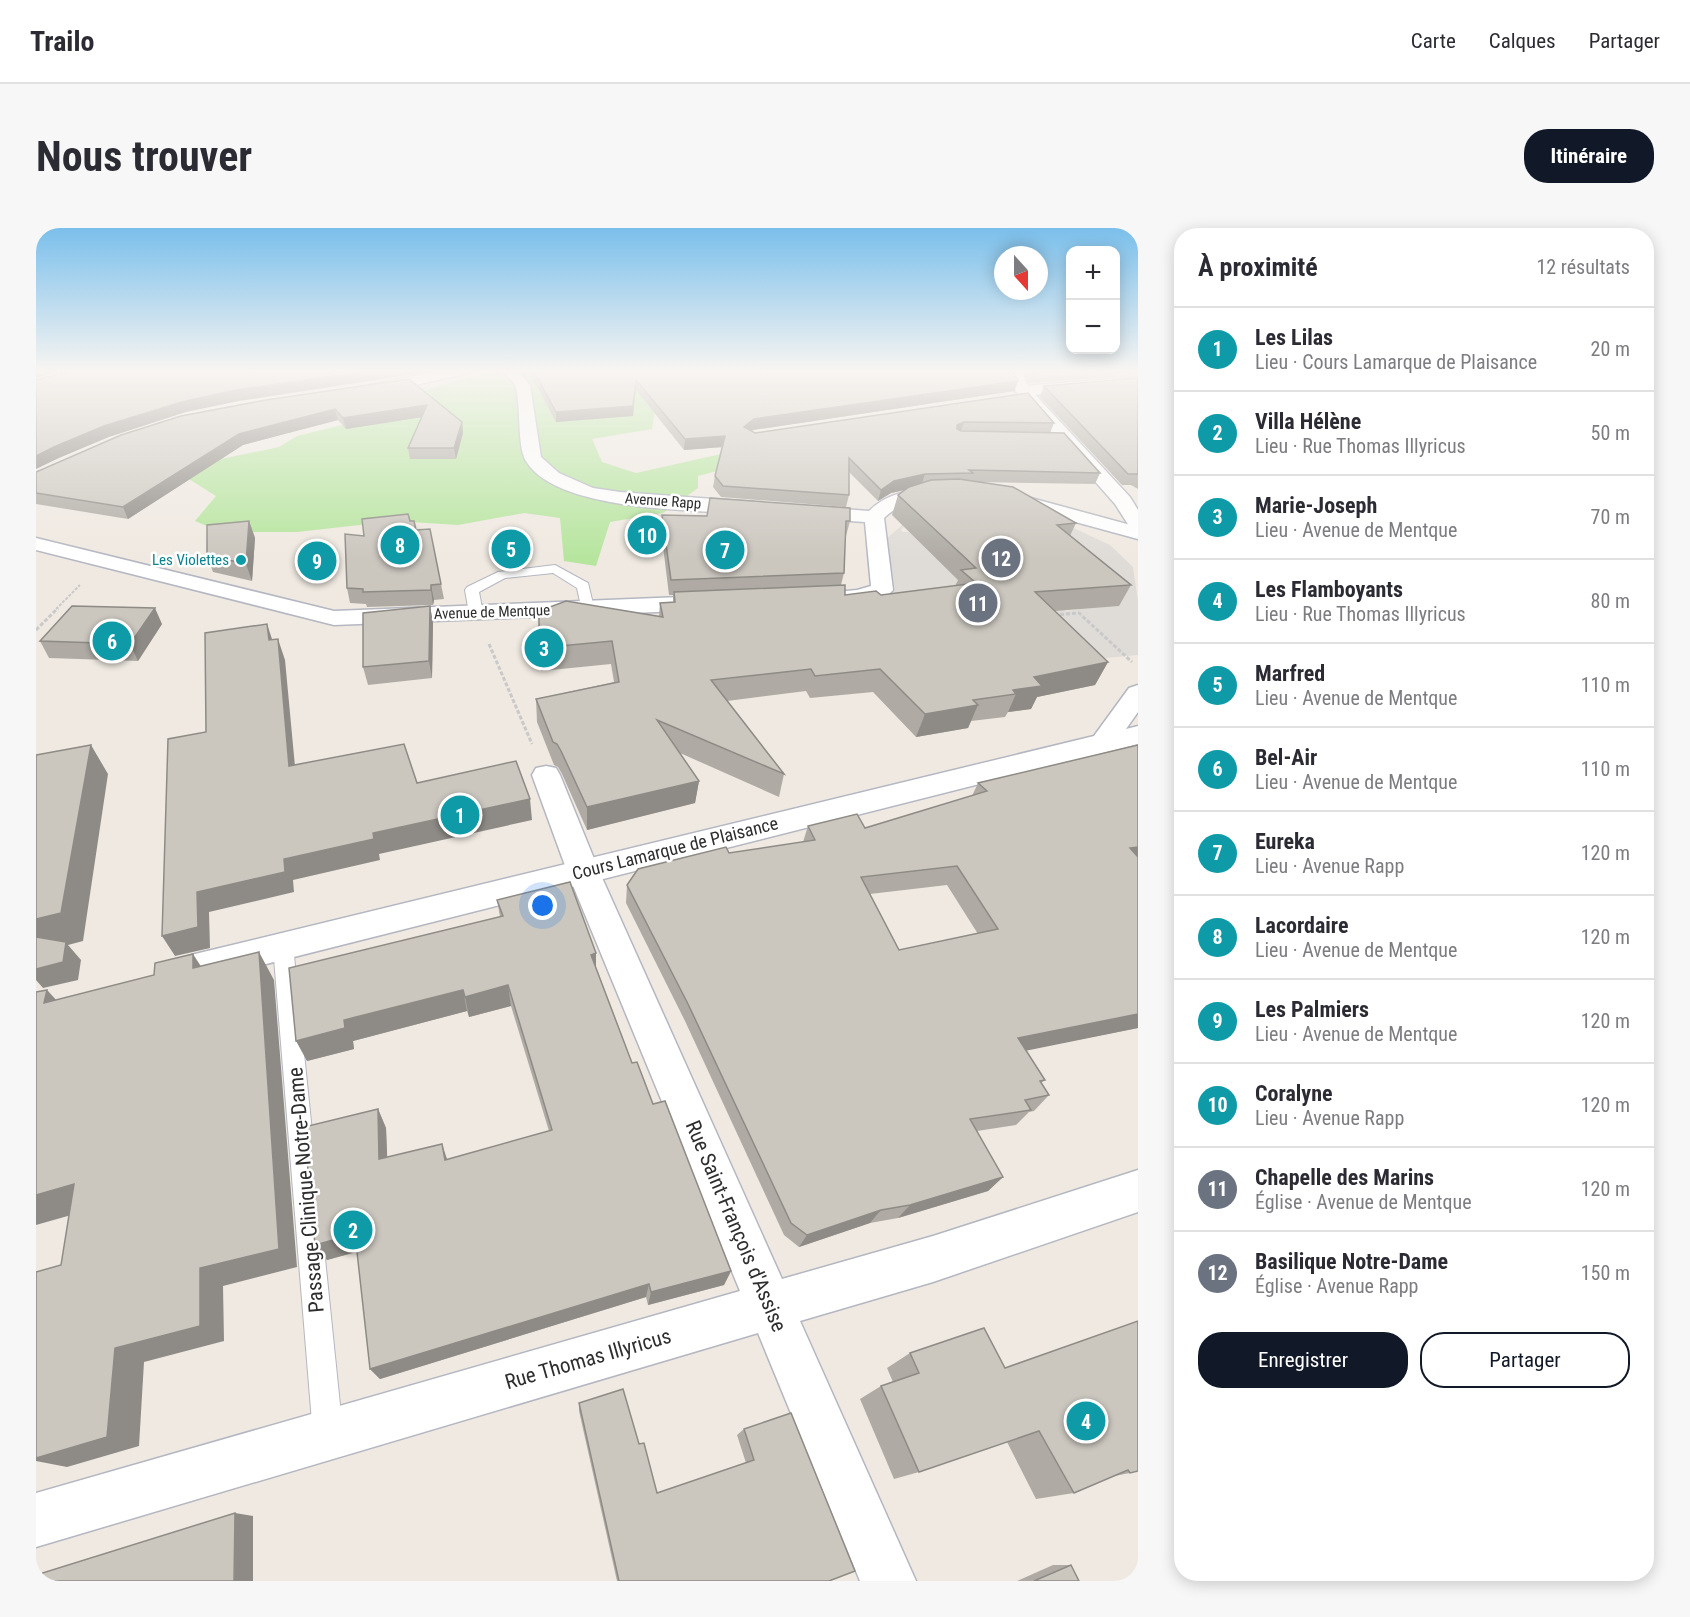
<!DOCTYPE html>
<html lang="fr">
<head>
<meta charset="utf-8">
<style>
  body { margin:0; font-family:"Roboto Condensed",sans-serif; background:#f7f7f7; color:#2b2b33 }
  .controls { position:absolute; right:18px; top:18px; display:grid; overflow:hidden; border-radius:12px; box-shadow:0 3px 15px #0003 }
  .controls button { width:54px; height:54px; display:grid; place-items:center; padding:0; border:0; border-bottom:2px solid #e1e1e2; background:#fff; color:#2b2b33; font:30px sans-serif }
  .compass { position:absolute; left:958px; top:18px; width:54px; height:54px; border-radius:50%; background:#fff; box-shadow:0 3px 15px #0003; rotate:159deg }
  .you { position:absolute; left:507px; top:678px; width:21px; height:21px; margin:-15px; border:4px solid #fff; border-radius:50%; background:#1a73e8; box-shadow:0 0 0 9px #1a73e833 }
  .badge { display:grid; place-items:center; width:39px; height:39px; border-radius:50%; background:#111827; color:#fff; font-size:20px; font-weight:700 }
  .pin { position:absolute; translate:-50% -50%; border:3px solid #fff; box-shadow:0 2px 6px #0006 }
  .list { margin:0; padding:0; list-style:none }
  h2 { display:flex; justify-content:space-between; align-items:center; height:78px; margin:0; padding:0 24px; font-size:26px }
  h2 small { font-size:20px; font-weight:400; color:#7c7c81 }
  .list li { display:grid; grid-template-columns:39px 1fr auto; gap:18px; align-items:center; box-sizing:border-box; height:84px; padding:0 24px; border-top:2px solid #e1e1e2 }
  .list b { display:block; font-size:22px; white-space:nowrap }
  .list p { margin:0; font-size:20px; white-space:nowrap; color:#7c7c81 }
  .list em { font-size:20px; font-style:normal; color:#7c7c81 }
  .actions { display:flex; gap:12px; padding:18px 24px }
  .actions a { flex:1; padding:14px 0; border:2px solid #111827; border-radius:24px; text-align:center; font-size:21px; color:#111827 }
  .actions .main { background:#111827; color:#fff }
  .map { position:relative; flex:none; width:1102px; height:1353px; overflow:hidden; border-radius:24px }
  header { display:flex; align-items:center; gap:36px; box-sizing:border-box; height:84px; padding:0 30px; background:#fff; border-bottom:2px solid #e1e1e2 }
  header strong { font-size:28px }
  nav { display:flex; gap:33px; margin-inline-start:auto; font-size:21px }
  .intro { display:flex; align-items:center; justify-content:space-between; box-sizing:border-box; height:144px; padding:0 36px }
  h1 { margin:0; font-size:42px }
  .button { padding:15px 27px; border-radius:24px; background:#111827; color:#fff; font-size:21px; font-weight:700 }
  main { display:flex; gap:36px; padding:0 36px }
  aside { flex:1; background:#fff; border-radius:24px; box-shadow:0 3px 15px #0003 }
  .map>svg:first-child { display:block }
  .green { fill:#b6e59e }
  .plaza { fill:#dfdcd8 }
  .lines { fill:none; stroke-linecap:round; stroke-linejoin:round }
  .lane-casing { stroke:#b4b7c1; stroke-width:2 }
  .street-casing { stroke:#b4b7c1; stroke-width:3 }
  .secondary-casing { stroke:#b4b7c1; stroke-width:3 }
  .path-far1 { stroke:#c9c9c9; stroke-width:2; stroke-dasharray:3 1.5; stroke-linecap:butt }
  .path { stroke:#c9c9c9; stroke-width:3; stroke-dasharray:4 2; stroke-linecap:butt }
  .lane { fill:#fff; fill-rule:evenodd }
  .street { fill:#fff; fill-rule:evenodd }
  .secondary { fill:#fff; fill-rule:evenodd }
  .wall { fill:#afaba4; fill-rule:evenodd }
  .shaded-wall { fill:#8e8b86 }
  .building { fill:#cbc7bf; stroke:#8e8b86; stroke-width:1.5; fill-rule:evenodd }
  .culture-dot { fill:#0f9aa8; stroke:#fff; stroke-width:2 }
  .labels { text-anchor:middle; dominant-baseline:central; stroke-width:5; stroke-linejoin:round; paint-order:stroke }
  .far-street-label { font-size:15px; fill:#2e2e2e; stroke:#fff }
  .far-culture-label { font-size:15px; fill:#0d838f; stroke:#fff; text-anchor:end }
  .street-label { font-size:18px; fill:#2e2e2e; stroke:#fff }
  .near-street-label { font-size:21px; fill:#2e2e2e; stroke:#fff }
</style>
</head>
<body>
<header>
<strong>Trailo</strong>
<nav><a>Carte</a><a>Calques</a><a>Partager</a></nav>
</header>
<div class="intro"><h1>Nous trouver</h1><a class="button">Itinéraire</a></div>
<main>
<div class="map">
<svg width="1102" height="1353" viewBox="0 0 1102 1353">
  <rect width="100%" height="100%" fill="#efe9e1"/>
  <polygon class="green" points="458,142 867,142 619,182 616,201 556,211 566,234 600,245 685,226 700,238 662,248 662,260 627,285 574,294 560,338 528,333 524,290 488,285 422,297 360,293 261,304 185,304 159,293 180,268 137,241 243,219 261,208 388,177 395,170 389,162"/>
  <polygon class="plaza" points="876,289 865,302 867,304 876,304 1030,383 1052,380 1014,289 1074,317 1097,339 1102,373 1102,427 1070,430 1030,427 848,372 859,363 851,310"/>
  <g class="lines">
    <defs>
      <g id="lane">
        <polygon points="519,337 552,355 558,380 556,383 546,383 541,360 517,345 469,350 443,364 447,385 445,388 440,389 433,385 429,362 431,359 462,344"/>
        <polygon points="247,710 254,712 257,718 307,1206 303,1217 292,1221 281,1217 277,1206 237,718 240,712"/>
      </g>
      <g id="street">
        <polygon points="408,142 436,142 429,146 334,167 326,162 334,157"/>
        <path d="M466,142H481L494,157L505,229L523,245L557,260L584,264L717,274L724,276L727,280L724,284L717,286C662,282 520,284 490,233C481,219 485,178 480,160C478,153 470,148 466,142Z"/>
        <polygon points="1102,149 1102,157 987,168 979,163 987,158"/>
        <path d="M904,258L911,260L913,264L911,268C888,274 866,272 848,290L857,362C847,376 804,379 788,375L785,370L788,365L821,362L835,358L829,294L768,290L761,288L758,284L761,280L768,278L833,283C852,264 879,261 904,258Z"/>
        <polygon points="973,264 1102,299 1102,311 966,274 964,270 966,266"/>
        <polygon points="0,310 298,383 670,368 678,370 681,375 678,380 670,382 298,397 0,322"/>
        <polygon points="510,538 520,540 524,547 563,643 746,1051 897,1008 1102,942 1102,984 897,1054 764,1093 880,1353 824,1353 722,1105 0,1319 0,1265 704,1063 531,643 496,547 500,540"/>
      </g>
      <g id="secondary">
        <polygon points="974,142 988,142 987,148 994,161 1094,269 1102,282 1102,303 1095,301 1079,276 982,166 973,148"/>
        <polygon points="1102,457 1102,484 1090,501 1102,498 1102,516 159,754 147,750 141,740 147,730 159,726 1058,508 1093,460"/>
      </g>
    </defs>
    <use href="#lane" class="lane-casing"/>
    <use href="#street" class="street-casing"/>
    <use href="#secondary" class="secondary-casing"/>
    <polyline class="path-far1" points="20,381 44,357"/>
    <g class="path">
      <polyline points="1018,387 1043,385 1096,434"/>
      <polyline points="0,402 22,380"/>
      <polyline points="453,416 496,516"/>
    </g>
    <use href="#lane" class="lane"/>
    <use href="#street" class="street"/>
    <use href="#secondary" class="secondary"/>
  </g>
  <g class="wall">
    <polygon points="492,142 976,142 982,153 978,163 717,202 715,203 719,205 992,165 1018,195 1014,205 1064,245 1059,256 944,254 1040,295 1034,308 1095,357 1083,378 1019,383 1072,434 1059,457 1001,469 995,481 972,484 969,489 935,493 932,500 880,509 837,464 774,470 770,463 691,473 748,546 743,569 644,525 663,553 659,575 551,602 526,546 522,539 518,537 501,494 500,471 578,454 575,436 505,443 503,420 623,388 624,375 637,375 637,367 633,367 625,302 626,287 814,293 810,308 809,308 808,345 805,357 809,367 845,367 919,358 922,352 856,287 862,267 869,262 855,265 842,273 813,244 813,267 810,279 685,269 677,259 679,248 686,219 648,222 600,162 597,188 520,194"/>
    <polygon points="990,142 1102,142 1102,147 993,155 989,148"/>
    <polygon points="1102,150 1102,261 1095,257 1086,257 1004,169 1008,158"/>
    <polygon points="373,151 426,194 427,205 420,231 374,231 372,220 386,189 310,201 302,192 207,217 92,291 0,276 0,244"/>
    <polygon points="213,293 219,310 216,353 177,344 171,327"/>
    <polygon points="374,293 380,302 405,356 408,371 398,372 397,377 331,379 330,376 314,375 311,360 328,308"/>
    <polygon points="394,378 397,395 396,450 332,457 327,439"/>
    <polygon points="126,396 102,433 13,430 4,413"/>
    <path d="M1102,517V800L990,822L1009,852L1005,855L1013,867L998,883L993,884L980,897L941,903L967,949L952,963L862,990L834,995L763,1019L748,1007L649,793L590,675L591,657L693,625L767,614L772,598L829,600L936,568L942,555ZM911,657L942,706L863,722L834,666Z"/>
    <polygon points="461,672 560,725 560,739 596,835 617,876 695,1043 688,1057 612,1077 610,1069 344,1151 334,1141 321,1024 291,1032 279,1017 342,881 350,900 351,929 412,932 513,903 475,778 433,789 431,783 317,813 318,821 271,833 464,689"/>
    <polygon points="1102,1093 1094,1245 1078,1248 1038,1265 1000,1271 971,1214 883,1244 858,1251 824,1171 845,1158 857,1154 851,1140 874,1125 969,1140"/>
    <polygon points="543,1175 603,1216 621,1265 710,1235 701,1207 708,1201 793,1353 581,1353 543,1183"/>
    <polygon points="1017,1337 1035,1337 1043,1353 981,1353"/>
  </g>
  <g class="shaded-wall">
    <polygon points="0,142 28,142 0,150"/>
    <polygon points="338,142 399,142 385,145 203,173 150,184 73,209 23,230 0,241 0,228 18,219 68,198 146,174 200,162"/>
    <polygon points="600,152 597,188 520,194 520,184"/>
    <polygon points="982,153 978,163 717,202 707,210 708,199 718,191"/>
    <polygon points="391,177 393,188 310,201 307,190"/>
    <polygon points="299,181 302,192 207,217 92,291 87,279 203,206"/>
    <polygon points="426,194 427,205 420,231 418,220"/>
    <polygon points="928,194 924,205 918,208 921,197"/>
    <polygon points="689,208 687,219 648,222 649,211"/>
    <polygon points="889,246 885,258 855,265 842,273 845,262 858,253"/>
    <polygon points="213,293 219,310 216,353 210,336"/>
    <polygon points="395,357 398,372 397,377 395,362"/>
    <polygon points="394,378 397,395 396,450 393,433"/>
    <polygon points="119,380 126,396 102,433 94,416"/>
    <polygon points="231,396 238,417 233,412"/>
    <polygon points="242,411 249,432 261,560 253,538"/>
    <polygon points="1072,434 1059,457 1001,469 995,481 972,484 980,466 977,462 998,449"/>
    <polygon points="942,477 932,500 880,509 889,486"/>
    <polygon points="55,517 72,546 47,713 32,717 45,732 42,752 7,760 0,752 0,691"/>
    <polygon points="663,553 659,575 551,602 551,579"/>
    <polygon points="494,571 496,592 343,626 344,632 257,652 258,664 173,684 174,720 139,728 126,708 161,664 248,631 337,605"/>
    <polygon points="1102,619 1102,635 1094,620"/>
    <polygon points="223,724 238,752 261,1039 187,1058 188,1113 108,1134 103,1218 31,1239 0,1233 0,1230 79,1120 164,1040"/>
    <polygon points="560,725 560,747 555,727"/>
    <polygon points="157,726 175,754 157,740"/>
    <polygon points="472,757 475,778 433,789 429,769"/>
    <polygon points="11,762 36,789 8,775"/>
    <polygon points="427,762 431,783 317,813 318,821 271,833 260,813 308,792"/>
    <polygon points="1102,786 1102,800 969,827 982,810"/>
    <polygon points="342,881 350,900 352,948 343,931"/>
    <polygon points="406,916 412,934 409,932"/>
    <polygon points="967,949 952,963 862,990 874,977"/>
    <polygon points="38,956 67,978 0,997 0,967"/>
    <polygon points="845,982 834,995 763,1019 771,1007"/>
    <polygon points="319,1006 330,1021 291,1032 279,1017"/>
    <polygon points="695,1043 688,1057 612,1077 615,1064"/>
    <polygon points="613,1056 610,1069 344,1151 334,1141"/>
    <polygon points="199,1285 217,1288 217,1353 198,1353"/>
  </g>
  <g class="building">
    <polygon points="36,142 338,142 200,162 146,174 68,198 18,219 0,228 0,152"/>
    <polygon points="497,142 976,142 982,153 718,191 708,199 719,205 992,165 1018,195 928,194 921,197 921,201 925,203 1028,205 1064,245 933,242 937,245 889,246 858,253 845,262 813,230 813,267 687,258 679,248 689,208 649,211 600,152 597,178 520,184"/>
    <polygon points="995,142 1041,142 997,145"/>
    <polygon points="1102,150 1102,246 1092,246 1008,158"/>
    <polygon points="373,151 426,194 418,220 372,220 391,177 307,190 299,181 203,206 87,279 0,265 0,244 85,207 145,188 230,172"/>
    <polygon points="923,251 977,259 1040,295 1021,297 1095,357 999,364 1072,434 998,449 1006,458 977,462 980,466 937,472 942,477 889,486 844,441 779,448 775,441 675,452 748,546 621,492 663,553 551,579 525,523 521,516 517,514 500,471 583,454 576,413 503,420 503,383 530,373 627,389 624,375 639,374 638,364 809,357 809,367 840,363 845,367 940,355 925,342 940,340 862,267 873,259 895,252"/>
    <polygon points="674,270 814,280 814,293 810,293 808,345 635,352 626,287 671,288"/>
    <polygon points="372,286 374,293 378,293 380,302 394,301 405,356 395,357 395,362 327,364 327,361 311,360 309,306 328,308 326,291"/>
    <polygon points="213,293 210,336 171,327 171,297"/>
    <polygon points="36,378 119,380 94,416 4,413"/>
    <polygon points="394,378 393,433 327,439 327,385"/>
    <polygon points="231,396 233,412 242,411 253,538 368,516 381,555 480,533 494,571 337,605 338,611 248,631 249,644 161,664 162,699 126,708 132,511 170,504 169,405"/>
    <polygon points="55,517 25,685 0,691 0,527"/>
    <path d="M1102,517V619L1094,620L1102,629V786L982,810L1009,852L1004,853L1013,867L989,872L995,882L934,891L967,949L874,977L845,982L771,1007L755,995L652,776L591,657L602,641L690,619L693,625L779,612L772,598L821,586L829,600L951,563L942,555ZM921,638L962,701L863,722L825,649Z"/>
    <polygon points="534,654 560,725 555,727 596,835 601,834 617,876 629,873 695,1043 615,1064 613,1056 334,1141 319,1006 279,1017 268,899 342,881 343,931 406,916 409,932 516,902 472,757 429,769 427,762 308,792 309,800 260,813 253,740 467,688 461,672"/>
    <polygon points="0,709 30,714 27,734 0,741"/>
    <polygon points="223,724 243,1021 164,1040 164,1098 79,1120 71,1209 0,1230 0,1044 25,1037 38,956 0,967 0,764 11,762 8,775 118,747 119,735 157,726 157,740"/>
    <polygon points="1102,1093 1102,1243 1094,1245 1092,1242 1038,1265 1003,1203 883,1244 845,1158 883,1145 874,1125 948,1100 969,1140"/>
    <polygon points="587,1161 603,1216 608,1215 621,1265 718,1232 708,1201 755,1185 819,1343 793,1353 583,1353 543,1175"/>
    <polygon points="199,1285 198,1353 0,1353 0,1347"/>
    <polygon points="1035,1337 1043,1353 998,1353"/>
  </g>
  <linearGradient id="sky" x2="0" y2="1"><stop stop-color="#7abfeb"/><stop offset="0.43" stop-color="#f8f5f2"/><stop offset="1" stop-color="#f8f5f2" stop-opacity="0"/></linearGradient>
  <rect width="1102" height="331" fill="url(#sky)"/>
  <circle class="culture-dot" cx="205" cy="332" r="6"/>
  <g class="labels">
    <g class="far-street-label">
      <text transform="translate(627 273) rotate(4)">Avenue Rapp</text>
      <text transform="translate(456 384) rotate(-2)">Avenue de Mentque</text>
    </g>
    <g class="far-culture-label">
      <text x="193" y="332">Les Violettes</text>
    </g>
    <g class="street-label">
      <text transform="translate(639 620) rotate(-14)">Cours Lamarque de Plaisance</text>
    </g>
    <g class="near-street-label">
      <text transform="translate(270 962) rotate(-95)">Passage Clinique Notre-Dame</text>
      <text transform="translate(700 998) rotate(67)">Rue Saint-François d'Assise</text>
      <text transform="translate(552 1131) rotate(-16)">Rue Thomas Illyricus</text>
    </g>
  </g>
</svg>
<div class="controls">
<button>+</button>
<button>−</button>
</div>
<svg class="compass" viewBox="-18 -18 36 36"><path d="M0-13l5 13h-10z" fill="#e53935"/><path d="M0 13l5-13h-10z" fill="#7c7c81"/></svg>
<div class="you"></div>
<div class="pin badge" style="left:424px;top:587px;background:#0f9aa8">1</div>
<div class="pin badge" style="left:317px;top:1002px;background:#0f9aa8">2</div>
<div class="pin badge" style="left:508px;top:420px;background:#0f9aa8">3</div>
<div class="pin badge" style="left:1050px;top:1193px;background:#0f9aa8">4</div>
<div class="pin badge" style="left:475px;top:321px;background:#0f9aa8">5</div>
<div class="pin badge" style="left:76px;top:413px;background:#0f9aa8">6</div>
<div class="pin badge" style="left:689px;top:322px;background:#0f9aa8">7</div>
<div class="pin badge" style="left:364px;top:317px;background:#0f9aa8">8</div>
<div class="pin badge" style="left:281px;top:333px;background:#0f9aa8">9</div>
<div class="pin badge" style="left:611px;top:307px;background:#0f9aa8">10</div>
<div class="pin badge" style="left:942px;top:375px;background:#6b7280">11</div>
<div class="pin badge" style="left:965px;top:330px;background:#6b7280">12</div>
</div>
<aside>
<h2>À proximité<small>12 résultats</small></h2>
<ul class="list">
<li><span class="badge" style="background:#0f9aa8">1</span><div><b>Les Lilas</b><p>Lieu · Cours Lamarque de Plaisance</p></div><em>20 m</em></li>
<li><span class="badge" style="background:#0f9aa8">2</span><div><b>Villa Hélène</b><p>Lieu · Rue Thomas Illyricus</p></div><em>50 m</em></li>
<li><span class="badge" style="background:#0f9aa8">3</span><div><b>Marie-Joseph</b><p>Lieu · Avenue de Mentque</p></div><em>70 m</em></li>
<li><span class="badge" style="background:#0f9aa8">4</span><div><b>Les Flamboyants</b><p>Lieu · Rue Thomas Illyricus</p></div><em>80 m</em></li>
<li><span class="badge" style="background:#0f9aa8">5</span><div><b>Marfred</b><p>Lieu · Avenue de Mentque</p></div><em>110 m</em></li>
<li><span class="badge" style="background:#0f9aa8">6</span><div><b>Bel-Air</b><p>Lieu · Avenue de Mentque</p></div><em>110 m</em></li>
<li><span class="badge" style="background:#0f9aa8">7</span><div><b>Eureka</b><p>Lieu · Avenue Rapp</p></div><em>120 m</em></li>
<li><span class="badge" style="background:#0f9aa8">8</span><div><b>Lacordaire</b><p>Lieu · Avenue de Mentque</p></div><em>120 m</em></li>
<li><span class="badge" style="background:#0f9aa8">9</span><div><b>Les Palmiers</b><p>Lieu · Avenue de Mentque</p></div><em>120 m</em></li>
<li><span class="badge" style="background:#0f9aa8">10</span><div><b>Coralyne</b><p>Lieu · Avenue Rapp</p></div><em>120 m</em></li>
<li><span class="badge" style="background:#6b7280">11</span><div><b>Chapelle des Marins</b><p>Église · Avenue de Mentque</p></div><em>120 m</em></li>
<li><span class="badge" style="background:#6b7280">12</span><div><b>Basilique Notre-Dame</b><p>Église · Avenue Rapp</p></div><em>150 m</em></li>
</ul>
<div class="actions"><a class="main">Enregistrer</a><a>Partager</a></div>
</aside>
</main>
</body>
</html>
